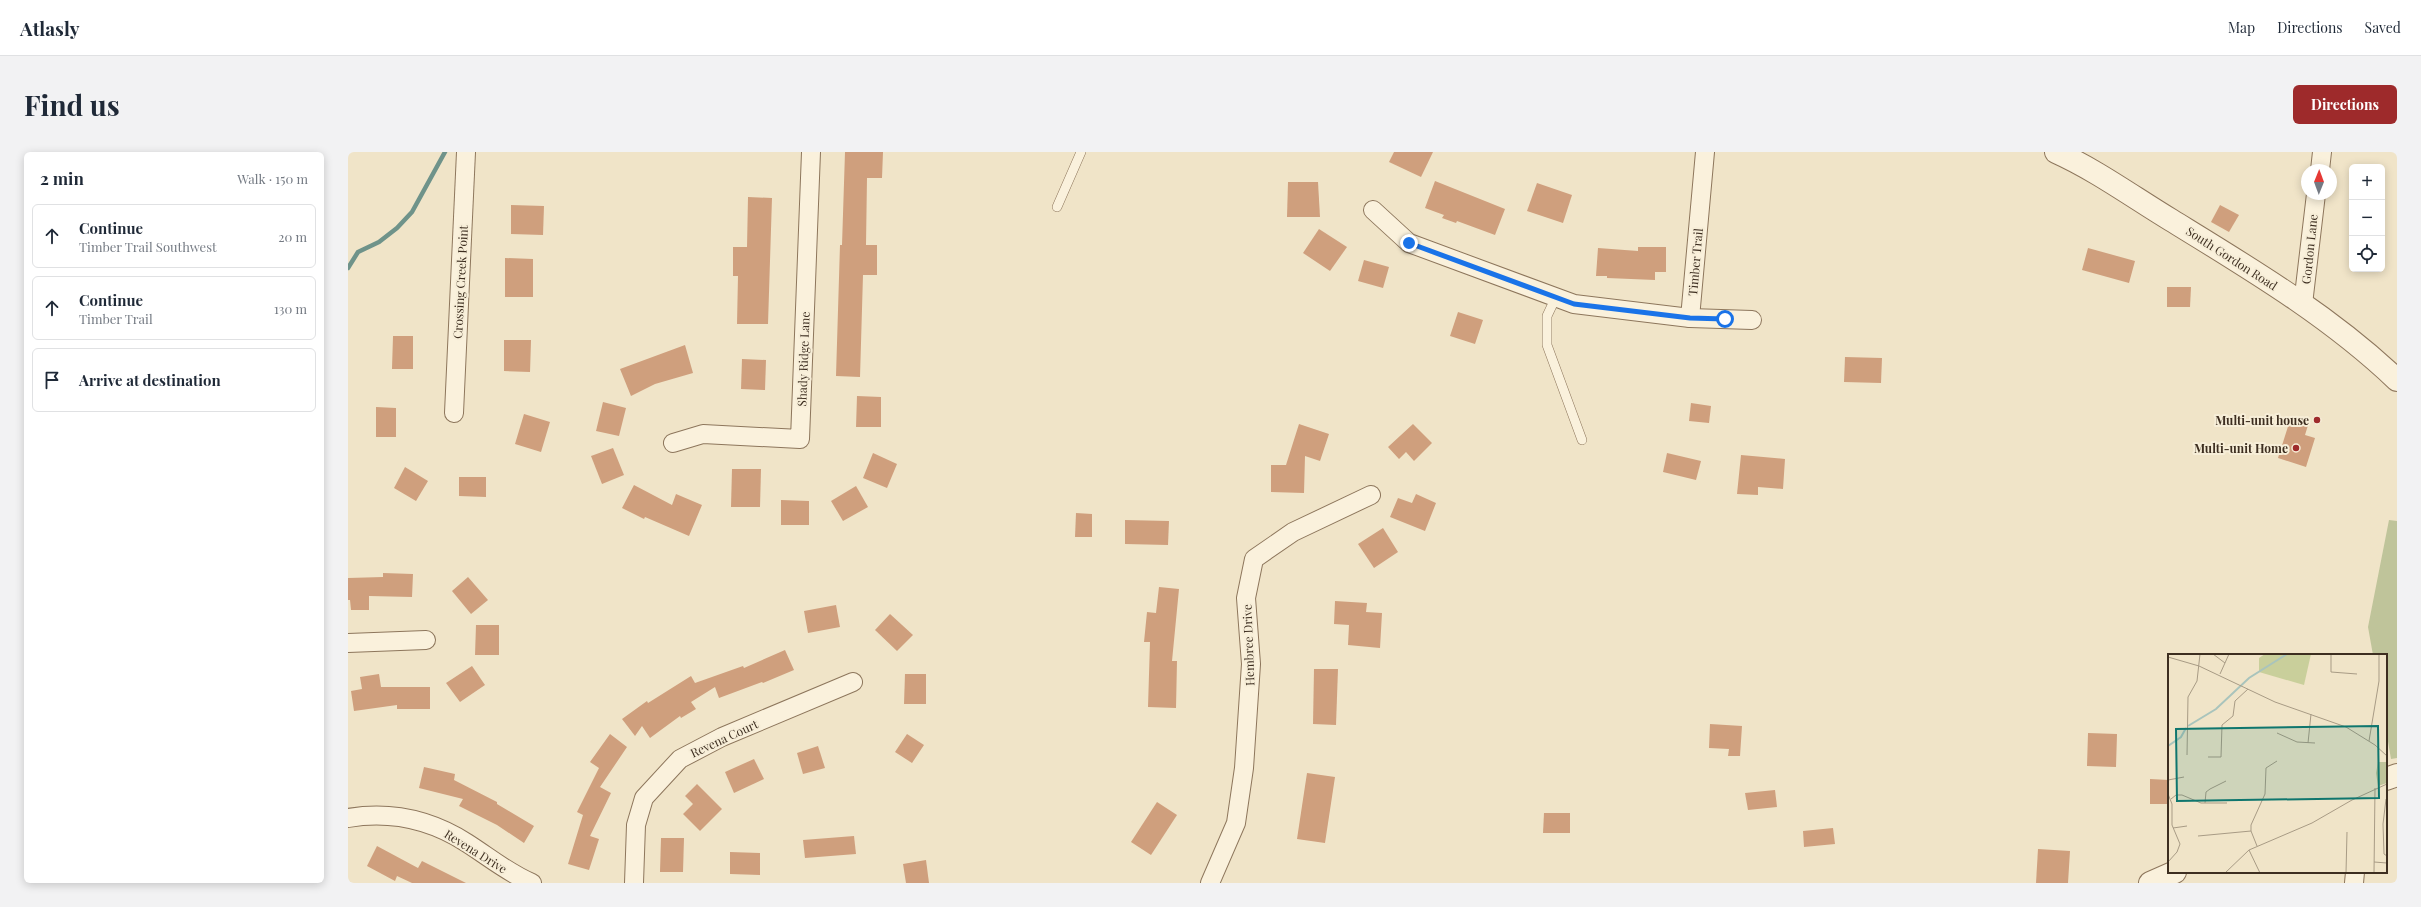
<!DOCTYPE html>
<html lang="en">
<head>
<meta charset="utf-8">
<style>
  body { margin:0; font-family:"Playfair Display",serif; background:#f2f2f3; color:#1f2937 }
  .controls { position:absolute; right:12px; top:12px; display:grid; overflow:hidden; border-radius:6px; box-shadow:0 2px 10px #0003 }
  .controls button { width:36px; height:36px; display:grid; place-items:center; padding:0; border:0; border-bottom:1px solid #e0e1e3; background:#fff; color:#1f2937; font:20px sans-serif }
  .compass { position:absolute; left:1953px; top:12px; width:36px; height:36px; border-radius:50%; background:#fff; box-shadow:0 2px 10px #0003; rotate:1deg }
  .stop { position:absolute; width:12px; height:12px; margin:-9px; border:3px solid #1a73e8; border-radius:50%; background:#fff }
  .stop.end { background:#1a73e8; border-color:#fff; box-shadow:0 1px 4px #0008 }
  .list { margin:0; padding:0; list-style:none }
  h2 { display:flex; justify-content:space-between; align-items:center; height:52px; margin:0; padding:0 16px; font-size:17px }
  h2 small { font-size:13px; font-weight:400; color:#747a83 }
  .list li { display:grid; grid-template-columns:26px 1fr auto; gap:12px; align-items:center; box-sizing:border-box; height:64px; margin:0 8px 8px; padding:0 8px; border:1px solid #e0e1e3; border-radius:6px }
  .list b { display:block; font-size:15px; white-space:nowrap }
  .list p { margin:0; font-size:13px; white-space:nowrap; color:#747a83 }
  .list em { font-size:13px; font-style:normal; color:#747a83 }
  .icon { flex:none; width:22px; height:22px; fill:none; stroke:currentColor; stroke-width:2; stroke-linecap:round; stroke-linejoin:round }
  .map { position:relative; flex:none; width:2049px; height:731px; overflow:hidden; border-radius:6px }
  header { display:flex; align-items:center; gap:24px; box-sizing:border-box; height:56px; padding:0 20px; background:#fff; border-bottom:1px solid #e0e1e3 }
  header strong { font-size:19px }
  nav { display:flex; gap:22px; margin-inline-start:auto; font-size:14px }
  .intro { display:flex; align-items:center; justify-content:space-between; box-sizing:border-box; height:96px; padding:0 24px }
  h1 { margin:0; font-size:28px }
  .button { padding:10px 18px; border-radius:6px; background:#9e2a2b; color:#fff; font-size:14px; font-weight:700 }
  main { display:flex; gap:24px; padding:0 24px }
  aside { flex:1; background:#fff; border-radius:6px; box-shadow:0 2px 10px #0003 }
  .map>svg:first-child { display:block }
  .cemetery { fill:#bfc49a }
  .lines { fill:none; stroke-linecap:round; stroke-linejoin:round }
  .stream { stroke:#6f938a; stroke-width:4.5 }
  .building { fill:#cf9f7d }
  .service-casing { stroke:#8d765c; stroke-width:10 }
  .minor-casing { stroke:#8d765c; stroke-width:20 }
  .tertiary-casing { stroke:#8d765c; stroke-width:24 }
  .service { stroke:#faf1dc; stroke-width:9 }
  .minor { stroke:#faf1dc; stroke-width:18 }
  .tertiary { stroke:#faf1dc; stroke-width:22 }
  .route { stroke:#1a73e8; stroke-width:5 }
  .poi-dot { fill:#9e2a2b; stroke:#f7eed8; stroke-width:1.5 }
  .labels { text-anchor:middle; dominant-baseline:central; stroke-width:4; stroke-linejoin:round; paint-order:stroke }
  .street-label { font-size:12px; fill:#3d2e20; stroke:#f7eed8 }
  .poi-label { font-size:12px; font-weight:bold; fill:#3d2e20; stroke:#f7eed8; text-anchor:end }
  .inset-river { fill:none; stroke:#a9c4bc; stroke-width:2 }
  .inset-road { fill:none; stroke:#a89b85; stroke-width:1 }
  .view { fill:#0f766e; fill-opacity:0.15; stroke:#0f766e; stroke-width:2 }
  .inset-edge { fill:none; stroke:#3d2e20; stroke-width:2 }
</style>
</head>
<body>
<header>
<strong>Atlasly</strong>
<nav><a>Map</a><a>Directions</a><a>Saved</a></nav>
</header>
<div class="intro"><h1>Find us</h1><a class="button">Directions</a></div>
<main>
<aside>
<h2>2 min<small>Walk · 150 m</small></h2>
<ul class="list">
<li><svg class="icon" aria-label="ahead" viewBox="0 0 24 24"><path d="M12 20V5M6 11l6-6 6 6"/></svg><div><b>Continue</b><p>Timber Trail Southwest</p></div><em>20 m</em></li>
<li><svg class="icon" aria-label="ahead" viewBox="0 0 24 24"><path d="M12 20V5M6 11l6-6 6 6"/></svg><div><b>Continue</b><p>Timber Trail</p></div><em>130 m</em></li>
<li><svg class="icon" aria-label="arrive" viewBox="0 0 24 24"><path d="M6 21V4h12l-3 4 3 4H6"/></svg><div><b>Arrive at destination</b></div></li>
</ul>
</aside>
<div class="map">
<svg width="2049" height="731" viewBox="0 0 2049 731">
  <rect width="100%" height="100%" fill="#f0e4c8"/>
  <polygon class="cemetery" points="2041,368 2049,369 2049,606 2043,607 2038,578 2038,503 2025,503 2020,475"/>
  <g class="lines">
    <polyline class="stream" points="0,116 10,100 31,90 49,76 64,60 97,0"/>
  </g>
  <g class="building">
    <polygon points="497,0 535,0 534,26 519,26 518,93 529,93 529,123 515,123 512,225 488,224 492,93 494,93"/>
    <polygon points="1046,0 1085,0 1073,25 1041,10"/>
    <polygon points="1087,29 1157,57 1147,83 1109,69 1108,71 1094,66 1096,63 1077,56"/>
    <polygon points="940,30 970,30 972,65 939,65"/>
    <polygon points="1189,31 1224,43 1215,71 1179,59"/>
    <polygon points="400,45 424,46 420,172 389,172 390,124 385,124 385,95 399,95"/>
    <polygon points="163,53 196,54 195,83 163,82"/>
    <polygon points="1872,53 1891,63 1881,80 1863,70"/>
    <polygon points="971,77 999,95 982,119 955,101"/>
    <polygon points="1290,95 1318,95 1318,120 1307,120 1307,128 1259,126 1259,124 1248,124 1250,96 1290,99"/>
    <polygon points="1740,96 1787,109 1781,131 1734,118"/>
    <polygon points="157,106 185,107 185,145 157,145"/>
    <polygon points="1016,108 1041,115 1035,136 1010,129"/>
    <polygon points="1819,135 1843,135 1842,155 1819,155"/>
    <polygon points="1110,160 1135,168 1127,192 1102,184"/>
    <polygon points="45,184 65,184 65,217 44,217"/>
    <polygon points="156,188 183,188 182,220 156,219"/>
    <polygon points="337,193 345,221 307,232 283,244 272,217"/>
    <polygon points="1497,205 1534,206 1533,231 1496,230"/>
    <polygon points="394,207 418,208 417,238 393,237"/>
    <polygon points="509,244 533,245 533,275 508,275"/>
    <polygon points="255,250 278,256 271,284 248,279"/>
    <polygon points="1343,251 1363,254 1361,271 1341,269"/>
    <polygon points="28,255 48,256 48,285 28,285"/>
    <polygon points="176,262 202,270 193,300 167,292"/>
    <polygon points="1943,265 1961,270 1957,283 1967,286 1958,315 1930,306"/>
    <polygon points="951,272 981,282 972,309 957,304 956,341 923,340 923,313 938,313"/>
    <polygon points="1065,272 1084,291 1066,309 1058,300 1051,307 1040,295"/>
    <polygon points="265,296 276,323 254,332 243,304"/>
    <polygon points="525,301 549,312 539,336 515,326"/>
    <polygon points="1319,301 1353,309 1348,328 1315,320"/>
    <polygon points="1393,303 1437,307 1435,337 1410,335 1410,343 1389,342"/>
    <polygon points="57,315 80,329 68,349 46,336"/>
    <polygon points="384,317 413,317 412,355 383,355"/>
    <polygon points="111,325 138,325 138,345 111,344"/>
    <polygon points="286,333 324,353 328,342 354,353 341,384 297,365 296,367 274,356"/>
    <polygon points="508,334 520,355 495,369 483,349"/>
    <polygon points="1068,342 1088,351 1077,379 1042,365 1050,346 1064,351"/>
    <polygon points="433,348 461,349 461,373 433,373"/>
    <polygon points="728,361 744,362 744,385 727,385"/>
    <polygon points="777,368 821,369 820,393 777,392"/>
    <polygon points="1035,376 1050,400 1026,416 1010,392"/>
    <polygon points="35,421 65,422 64,445 21,444 21,458 3,458 2,448 0,448 0,426 35,425"/>
    <polygon points="120,425 140,448 123,462 104,439"/>
    <polygon points="811,435 831,437 824,509 829,509 828,556 800,555 802,490 796,490 799,460 808,461"/>
    <polygon points="987,449 1019,451 1018,460 1034,461 1032,496 1000,493 1001,473 986,472"/>
    <polygon points="488,453 492,475 460,481 456,459"/>
    <polygon points="542,462 565,483 549,499 527,478"/>
    <polygon points="128,473 151,473 151,503 127,503"/>
    <polygon points="437,498 446,518 415,531 414,530 371,546 367,535 343,550 348,557 333,566 332,564 302,586 294,574 287,584 274,567 299,549 300,551 343,524 347,531 395,514 396,516"/>
    <polygon points="124,514 137,533 112,550 98,531"/>
    <polygon points="966,517 990,517 988,573 965,572"/>
    <polygon points="31,522 33,535 82,535 82,557 49,557 49,553 6,559 3,539 14,537 12,525"/>
    <polygon points="557,522 578,522 578,552 556,552"/>
    <polygon points="1362,572 1394,574 1392,604 1380,604 1381,597 1361,596"/>
    <polygon points="1740,581 1769,582 1768,615 1739,614"/>
    <polygon points="262,582 279,595 252,635 263,641 242,684 251,687 241,718 220,712 235,663 229,660 251,616 242,610"/>
    <polygon points="559,582 576,593 564,611 547,600"/>
    <polygon points="470,594 477,616 455,622 449,601"/>
    <polygon points="406,607 416,627 386,641 377,620"/>
    <polygon points="76,615 107,622 106,628 149,650 149,652 186,674 176,691 149,673 111,654 115,647 71,636"/>
    <polygon points="959,621 987,625 977,691 949,687"/>
    <polygon points="1802,627 1821,628 1821,652 1802,652"/>
    <polygon points="349,632 374,657 352,679 335,662 345,652 337,644"/>
    <polygon points="1427,638 1429,655 1400,658 1397,641"/>
    <polygon points="809,650 829,663 803,703 783,690"/>
    <polygon points="1196,661 1222,661 1222,681 1195,681"/>
    <polygon points="1485,676 1487,692 1456,695 1455,679"/>
    <polygon points="506,684 508,702 457,706 455,688"/>
    <polygon points="313,686 336,686 335,720 312,720"/>
    <polygon points="29,694 70,716 74,709 118,731 64,731 49,724 47,729 19,714"/>
    <polygon points="1690,697 1722,699 1720,731 1688,731"/>
    <polygon points="382,700 412,701 412,723 382,722"/>
    <polygon points="578,708 581,731 558,731 555,712"/>
  </g>
  <g class="lines">
    <defs>
      <g id="service">
        <polyline points="709,55 733,0"/>
        <polyline points="1208,145 1199,164 1199,193 1234,288"/>
      </g>
      <g id="minor">
        <polyline points="1972,18 1974,0"/>
        <polyline points="1025,58 1061,91 1226,152 1342,166 1404,168"/>
        <polyline points="1955,152 1968,42"/>
        <polyline points="1342,166 1357,0"/>
        <polyline points="106,261 118,0"/>
        <polyline points="325,291 355,282 452,287 463,0"/>
        <polyline points="0,491 78,488"/>
        <path d="M0,666C42,659 83,668 119,691C141,705 160,721 184,731"/>
        <polyline points="286,731 288,673 296,646 332,607 374,585 505,530"/>
        <polyline points="862,731 888,671 896,616 903,512 898,446 906,407 945,380 1023,343"/>
        <polyline points="2006,731 2007,720"/>
      </g>
      <g id="tertiary">
        <path d="M1708,0C1748,18 1785,45 1823,68C1901,116 1982,164 2049,228"/>
        <polyline points="2038,627 2049,623"/>
        <polyline points="1802,731 1827,720"/>
      </g>
    </defs>
    <use href="#service" class="service-casing"/>
    <use href="#minor" class="minor-casing"/>
    <use href="#tertiary" class="tertiary-casing"/>
    <use href="#service" class="service"/>
    <use href="#minor" class="minor"/>
    <use href="#tertiary" class="tertiary"/>
  </g>
  <g class="lines">
    <polyline class="route" points="1061,91 1226,152 1342,166 1377,167"/>
  </g>
  <g class="poi-dot">
    <circle cx="1969" cy="268" r="4"/>
    <circle cx="1948" cy="296" r="4"/>
  </g>
  <g class="labels">
    <g class="street-label">
      <text transform="translate(1961 97) rotate(-84)">Gordon Lane</text>
      <text transform="translate(1884 106) rotate(33)">South Gordon Road</text>
      <text transform="translate(1347 110) rotate(-85)">Timber Trail</text>
      <text transform="translate(112 130) rotate(-87)">Crossing Creek Point</text>
      <text transform="translate(455 207) rotate(-88)">Shady Ridge Lane</text>
      <text transform="translate(900 493) rotate(-92)">Hembree Drive</text>
      <text transform="translate(376 586) rotate(-25)">Revena Court</text>
      <text transform="translate(128 699) rotate(32)">Revena Drive</text>
    </g>
    <g class="poi-label">
      <text x="1961" y="268">Multi-unit house</text>
      <text x="1940" y="296">Multi-unit Home</text>
    </g>
  </g>
  <g transform="translate(1820 502)">
    <rect width="219" height="219" fill="#f0e4c8"/>
    <path d="M97,0H143L136,31L91,18V4Z" fill="#c9cf9b"/>
    <path d="M210,108H219V129L210,132L208,119Z" fill="#bfc49a"/>
    <path class="inset-river" d="M20,72L48,55L81,24L119,0M0,92L13,83L18,74"/>
    <path class="inset-road" d="M45,0L57,9M163,0V18L189,20M0,3L31,12L107,48L178,73L207,91L219,102M52,20L61,0M109,79L129,88L147,89M201,87L211,27V0M140,89L143,60M19,101L20,43L29,27L32,0M40,103H53L54,71L65,62L67,47L80,35M0,126L16,123M0,140L4,150V171L12,190L9,198L0,208M3,145L8,141H14L33,149H59M218,145L215,170L216,200L219,202M37,149L38,138L42,135L58,127M5,174L19,172M30,182L83,177M89,192L83,177V171L97,140L98,114L109,107M81,196L92,219M206,208L219,209M57,219L81,196L144,169L184,146L219,130M178,219L179,178M206,219L207,134"/>
    <path class="view" d="M210,72L211,144L9,147L8,75Z"/>
    <rect width="219" height="219" class="inset-edge"/>
  </g>
</svg>
<div class="controls">
<button>+</button>
<button>−</button>
<button><svg class="icon" aria-label="locate" viewBox="0 0 24 24"><circle cx="12" cy="12" r="6"/><path d="M12 2v4M12 18v4M2 12h4M18 12h4"/></svg></button>
</div>
<svg class="compass" viewBox="-18 -18 36 36"><path d="M0-13l5 13h-10z" fill="#e53935"/><path d="M0 13l5-13h-10z" fill="#747a83"/></svg>
<div class="stop" style="left:1377px;top:167px"></div>
<div class="stop end" style="left:1061px;top:91px"></div>
</div>
</main>
</body>
</html>
